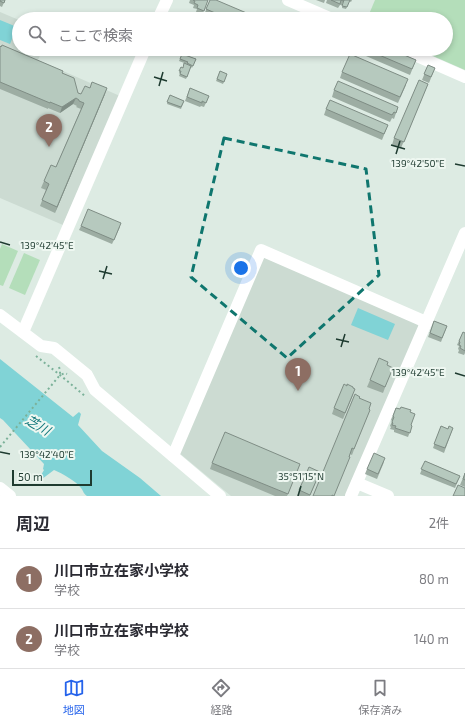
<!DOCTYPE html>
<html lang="ja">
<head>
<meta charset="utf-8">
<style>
  body { margin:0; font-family:"Exo 2","Noto Sans JP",sans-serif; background:#f7f7f7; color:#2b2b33 }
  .scale { position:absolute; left:12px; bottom:10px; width:80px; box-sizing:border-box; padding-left:4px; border:2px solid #1e3b30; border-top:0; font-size:11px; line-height:14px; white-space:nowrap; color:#1e3b30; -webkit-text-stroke:3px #eef7f1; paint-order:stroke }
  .you { position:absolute; left:241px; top:268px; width:14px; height:14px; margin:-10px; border:3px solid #fff; border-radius:50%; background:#1a73e8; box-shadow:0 0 0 6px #1a73e833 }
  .badge { display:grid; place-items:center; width:26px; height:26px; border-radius:50%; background:#2563eb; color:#fff; font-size:13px; font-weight:700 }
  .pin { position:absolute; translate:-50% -33px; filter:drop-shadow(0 1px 2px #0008) }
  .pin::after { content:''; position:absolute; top:21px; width:14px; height:12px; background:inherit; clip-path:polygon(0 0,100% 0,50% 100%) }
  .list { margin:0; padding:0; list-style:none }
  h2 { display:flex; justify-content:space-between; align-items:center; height:52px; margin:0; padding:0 16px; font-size:17px }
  h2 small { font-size:13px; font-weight:400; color:#7c7c81 }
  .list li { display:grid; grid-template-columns:26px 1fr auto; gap:12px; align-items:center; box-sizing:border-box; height:60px; padding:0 16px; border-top:1px solid #e1e1e2 }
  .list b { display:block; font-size:15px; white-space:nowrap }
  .list p { margin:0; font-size:13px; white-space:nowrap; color:#7c7c81 }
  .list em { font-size:13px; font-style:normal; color:#7c7c81 }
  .icon { flex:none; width:22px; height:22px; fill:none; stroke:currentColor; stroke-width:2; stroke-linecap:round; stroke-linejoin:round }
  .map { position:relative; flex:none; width:465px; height:496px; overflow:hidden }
  .search { position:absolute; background:#fff; box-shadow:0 2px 6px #0003; left:12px; right:12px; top:12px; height:44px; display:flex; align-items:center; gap:10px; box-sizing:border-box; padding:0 14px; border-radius:22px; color:#7c7c81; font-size:15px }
  .sheet { height:172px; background:#fff }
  nav { display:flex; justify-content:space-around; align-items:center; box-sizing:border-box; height:56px; border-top:1px solid #e1e1e2; background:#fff; font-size:11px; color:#7c7c81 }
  nav a { display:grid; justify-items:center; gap:2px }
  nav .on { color:#2563eb }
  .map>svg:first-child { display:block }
  .built { fill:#ccdbd2 }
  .green { fill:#b4deba }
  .water { fill:#80d3d6 }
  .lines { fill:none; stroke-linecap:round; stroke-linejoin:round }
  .path { stroke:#7bb199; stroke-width:2; stroke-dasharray:2 3; stroke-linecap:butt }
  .minor { stroke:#fff; stroke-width:12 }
  .wall { fill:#9dada3 }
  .shaded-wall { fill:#7f8d85 }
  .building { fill:#b6c9be; stroke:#7f8d85 }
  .marked { fill:none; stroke:#0f766e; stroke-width:3; stroke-dasharray:8 5; stroke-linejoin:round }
  .ticks { fill:none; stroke:#1e3b30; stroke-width:1.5 }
  .labels { text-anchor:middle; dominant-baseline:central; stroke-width:4; stroke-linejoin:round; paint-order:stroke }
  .water-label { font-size:13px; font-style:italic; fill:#13787c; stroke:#eef7f1 }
  .ticks-label { font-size:10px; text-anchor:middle; fill:#1e3b30; stroke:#eef7f1; stroke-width:4; stroke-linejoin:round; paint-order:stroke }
</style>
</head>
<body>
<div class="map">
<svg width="465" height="496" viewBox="0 0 465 496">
  <rect width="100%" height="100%" fill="#ddebe3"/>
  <g class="built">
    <polygon points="0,12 19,20 19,49 43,49 38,60 120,96 63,225 0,198"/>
    <polygon points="263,257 417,321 419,329 346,496 231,496 178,452"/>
  </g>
  <g class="green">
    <polygon points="375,0 465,0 465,70 417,49 446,49 446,19 367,19"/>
    <polygon points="2,244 18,251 3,286 0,285 0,249"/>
    <polygon points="24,253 40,260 25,295 9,288"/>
  </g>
  <g class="water">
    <polygon points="0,20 17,27 10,44 0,40"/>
    <polygon points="358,308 395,324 388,340 351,325"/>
    <path d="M0,359L73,417L79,412L81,414L78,425L102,451L140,478L161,496H87C83,493 84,492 81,488C77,482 62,473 54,470L42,479L40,477L44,470L43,469L44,464L3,420L0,418Z"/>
  </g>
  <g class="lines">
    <g class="path">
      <polyline points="36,356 60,375 85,396"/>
      <polyline points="59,367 60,370 60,375 65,373 67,374"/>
      <polyline points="0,447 60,375"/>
    </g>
    <g class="minor">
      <polyline points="288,0 332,19"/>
      <polyline points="158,19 167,0"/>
      <polyline points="401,49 465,77"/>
      <polyline points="0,315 41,346 54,348 87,375 95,390 220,496"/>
      <polyline points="23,332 145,49"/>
      <polyline points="173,456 261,250 426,322"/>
      <polyline points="357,483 388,496"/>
      <polyline points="0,488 10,496"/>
      <polyline points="351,496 465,233"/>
    </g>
  </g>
  <g class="wall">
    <polygon points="0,0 5,0 2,7 0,6"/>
    <polygon points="190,0 208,0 202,15 196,12 197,9 193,8 194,5 189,3"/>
    <polygon points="210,0 256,19 212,19 204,15"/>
    <polygon points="316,0 325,0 324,3"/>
    <polygon points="327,0 344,0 342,5 340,5 338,8 326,3"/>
    <polygon points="344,0 352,0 351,2 349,1 346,9 342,8"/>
    <polygon points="0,46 63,73 78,93 81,94 105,94 55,213 40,206 46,190 41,188 44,181 56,167 81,109 76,107 77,106 73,104 60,113 48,108 48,109 0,89"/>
    <polygon points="352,49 390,49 416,60 410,75 352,50"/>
    <polygon points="182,54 196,59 192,68 191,67 186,79 179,76 180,73 179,73 181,67 183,68 187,64 179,61"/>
    <polygon points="428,65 435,68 429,83 422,80"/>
    <polygon points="220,71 227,74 223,84 216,81"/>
    <polygon points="342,72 406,85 398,103 340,78"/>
    <polygon points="428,84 401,148 392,145 394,138"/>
    <polygon points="190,88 209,96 204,107 201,106 200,107 185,101"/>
    <polygon points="334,90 398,107 394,119 392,118 390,122 332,97"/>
    <polygon points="170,95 184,101 181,109 167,104"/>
    <polygon points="326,109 388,125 382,140 324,115"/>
    <polygon points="81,226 120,227 112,244 79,230"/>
    <polygon points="434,321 447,326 441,342 428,337"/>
    <polygon points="463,332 465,333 465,353 464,355 458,353 459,350 458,349 459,346 457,345"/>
    <polygon points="387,365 390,374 383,393 367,387 370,380"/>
    <polygon points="353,388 353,395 343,419 332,414 334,408"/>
    <polygon points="359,398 369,409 352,455 350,454 349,457 334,496 313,496"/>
    <polygon points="396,408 410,412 411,425 412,426 408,437 394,432 394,430 390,429 391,427 390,426 392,421 391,420"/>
    <polygon points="441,426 448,429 453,428 444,453 433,448"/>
    <polygon points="425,461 460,476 455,488 420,474"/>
    <polygon points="384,462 377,479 365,474 367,469"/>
    <polygon points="212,463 300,464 287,496 275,496 210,469"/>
    <polygon points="320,472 310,496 297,496 299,490"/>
    <polygon points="465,473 465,487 460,485"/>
  </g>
  <g class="shaded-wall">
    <polygon points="107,88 105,94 55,213 57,207"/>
    <polygon points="76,98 73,104 60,113 62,107"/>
  </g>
  <g class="building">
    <polygon points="0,0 5,0 4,3 0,1"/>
    <polygon points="193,0 208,0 204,11 197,8 198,5 194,3 195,1"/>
    <polygon points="210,0 216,0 256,17 256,19 229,19 206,9"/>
    <polygon points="331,0 344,0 343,1 341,0 340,4"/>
    <polygon points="344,0 350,0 347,7 342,6"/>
    <polygon points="2,45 63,71 62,73 74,78 78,93 81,94 85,86 90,88 92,82 107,88 57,207 42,200 49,184 44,181 51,165 56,167 84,103 79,101 79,100 76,98 62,107 50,102 50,103 0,82 0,46 1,47"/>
    <polygon points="365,49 390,49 416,60 412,69"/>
    <polygon points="182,54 196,59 193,66 187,63 188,62 180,59"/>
    <polygon points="350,54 408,79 400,97 342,72"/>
    <polygon points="184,63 191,66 187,77 180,74 181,71 179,71 181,67 183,68"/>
    <polygon points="428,65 435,68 431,77 424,74"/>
    <polygon points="220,71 227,74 224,82 217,79"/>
    <polygon points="419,80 428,84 404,142 394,138"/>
    <polygon points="338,81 398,107 396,113 394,112 392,115 334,90"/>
    <polygon points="190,88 209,96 206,103 202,101 202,103 187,97"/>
    <polygon points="170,95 184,101 181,107 167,102"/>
    <polygon points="330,100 388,125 384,134 326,109"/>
    <polygon points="88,209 121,223 114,240 81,226"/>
    <polygon points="434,321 447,326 442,338 430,333"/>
    <polygon points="463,332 465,333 465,351 460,348 461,346 459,345 460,342 459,341"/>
    <polygon points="379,358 388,362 387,365 393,368 385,387 370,380"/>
    <polygon points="344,384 347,386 347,384 353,387 353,388 355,389 345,413 334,408"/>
    <polygon points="355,394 360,397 359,398 371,403 369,409 370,410 354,449 352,448 349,457 350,457 334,496 332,495 332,496 313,496"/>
    <polygon points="401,407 411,410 410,412 415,414 411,425 412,426 410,433 395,428 396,426 392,425 393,423 392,422 394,417 393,416 396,408 400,409"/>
    <polygon points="441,426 448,429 449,426 453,428 445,448 434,444"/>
    <polygon points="225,432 300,464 288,494 212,463"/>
    <polygon points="374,453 385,458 378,474 367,469"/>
    <polygon points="425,461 460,476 456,484 421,469"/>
    <polygon points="309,467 320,472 310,495 299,490"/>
    <polygon points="465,473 465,480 463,479"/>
    <polygon points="458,485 465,488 465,496 453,496"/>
  </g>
  <path class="marked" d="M224,138L366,169L379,275L287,358L191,277Z"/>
  <path class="ticks" d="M154,77L167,81M159,86L163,72M391,145L405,149M396,154L400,141M455,164L465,166M0,242L10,245M99,271L112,274M103,279L107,266M336,339L349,342M341,347L345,334M455,373L465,376M0,452L10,454M298,496L301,486"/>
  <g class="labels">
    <g class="water-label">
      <text transform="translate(38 425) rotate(30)">芝川</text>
    </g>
  </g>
  <g class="ticks-label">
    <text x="418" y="167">139°42'50"E</text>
    <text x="47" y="249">139°42'45"E</text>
    <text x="418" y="376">139°42'45"E</text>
    <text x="47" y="458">139°42'40"E</text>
    <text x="301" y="480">35°51'15"N</text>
  </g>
</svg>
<div class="scale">50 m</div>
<div class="you"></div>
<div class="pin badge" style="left:298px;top:391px;background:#8d6e63">1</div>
<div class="pin badge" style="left:49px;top:147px;background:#8d6e63">2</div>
<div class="search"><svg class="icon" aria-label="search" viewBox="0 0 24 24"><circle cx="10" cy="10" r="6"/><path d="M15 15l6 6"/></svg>ここで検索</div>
</div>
<section class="sheet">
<h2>周辺<small>2件</small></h2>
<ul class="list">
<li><span class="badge" style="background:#8d6e63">1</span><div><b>川口市立在家小学校</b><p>学校</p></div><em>80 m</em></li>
<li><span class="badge" style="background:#8d6e63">2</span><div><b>川口市立在家中学校</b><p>学校</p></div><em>140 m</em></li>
</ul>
</section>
<nav>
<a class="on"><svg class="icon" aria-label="map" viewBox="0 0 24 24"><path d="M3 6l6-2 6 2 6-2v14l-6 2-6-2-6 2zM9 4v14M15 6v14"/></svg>地図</a>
<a><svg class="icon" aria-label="directions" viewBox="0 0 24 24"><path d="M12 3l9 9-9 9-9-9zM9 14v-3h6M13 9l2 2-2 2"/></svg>経路</a>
<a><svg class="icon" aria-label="saved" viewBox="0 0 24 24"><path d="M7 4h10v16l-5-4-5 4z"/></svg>保存済み</a>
</nav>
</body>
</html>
